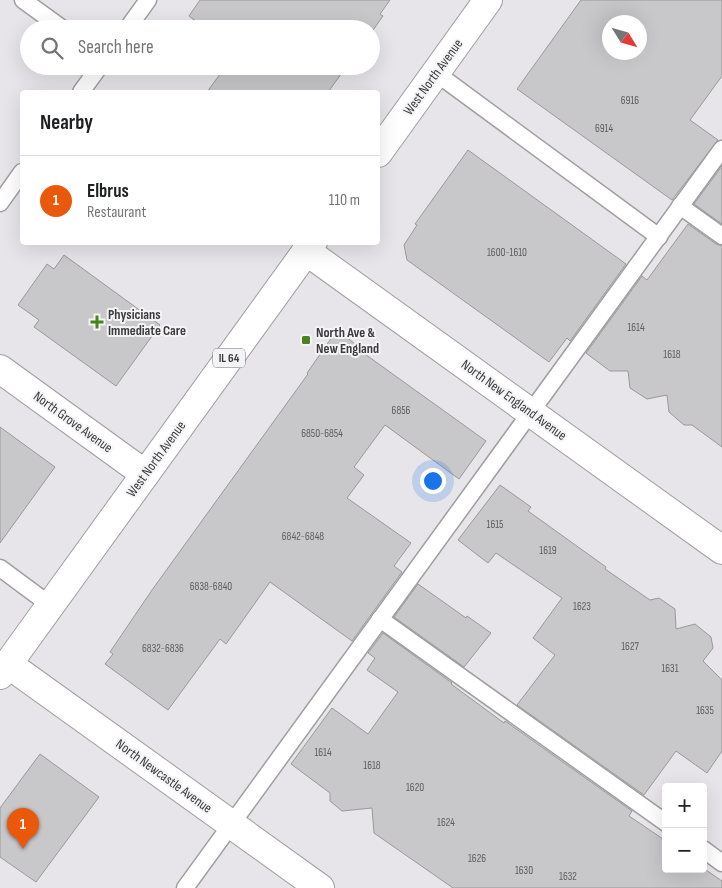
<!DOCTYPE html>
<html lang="en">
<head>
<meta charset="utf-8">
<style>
  body { margin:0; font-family:"Sofia Sans Condensed",sans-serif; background:#f2f2f2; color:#202124 }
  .controls { position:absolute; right:15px; bottom:15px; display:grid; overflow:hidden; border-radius:5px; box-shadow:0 5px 20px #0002 }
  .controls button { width:45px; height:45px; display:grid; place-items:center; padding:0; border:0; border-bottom:1px solid #e0e0e0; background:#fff; color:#202124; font:25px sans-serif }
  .compass { position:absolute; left:602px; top:15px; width:45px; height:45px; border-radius:50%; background:#fff; box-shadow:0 5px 20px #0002; rotate:127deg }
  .you { position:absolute; left:432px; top:480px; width:18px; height:18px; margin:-12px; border:4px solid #fff; border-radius:50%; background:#1a73e8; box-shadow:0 0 0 8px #1a73e833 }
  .badge { display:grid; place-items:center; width:32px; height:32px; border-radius:50%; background:#ea580c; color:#fff; font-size:16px; font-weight:700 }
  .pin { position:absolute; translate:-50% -41px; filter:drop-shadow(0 1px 2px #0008) }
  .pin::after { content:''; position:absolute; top:26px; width:18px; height:15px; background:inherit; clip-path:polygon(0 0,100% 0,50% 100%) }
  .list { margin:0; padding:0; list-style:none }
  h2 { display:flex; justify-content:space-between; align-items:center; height:65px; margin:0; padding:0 20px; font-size:21px }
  h2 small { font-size:16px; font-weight:400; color:#757577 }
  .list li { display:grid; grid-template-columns:32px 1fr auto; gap:15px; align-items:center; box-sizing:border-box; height:90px; padding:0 20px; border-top:1px solid #e0e0e0 }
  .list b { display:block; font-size:19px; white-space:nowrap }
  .list p { margin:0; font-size:16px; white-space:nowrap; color:#757577 }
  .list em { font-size:16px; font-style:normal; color:#757577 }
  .icon { flex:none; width:28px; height:28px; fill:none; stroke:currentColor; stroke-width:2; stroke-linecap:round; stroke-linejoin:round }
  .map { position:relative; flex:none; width:722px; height:888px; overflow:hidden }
  .search { position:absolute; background:#fff; box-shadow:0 5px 20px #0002; left:20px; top:20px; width:360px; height:55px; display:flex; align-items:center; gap:12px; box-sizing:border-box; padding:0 18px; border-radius:28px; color:#757577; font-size:19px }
  .panel { position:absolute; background:#fff; box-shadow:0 5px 20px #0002; left:20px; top:90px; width:360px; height:155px; border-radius:5px }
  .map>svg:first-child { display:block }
  .building { fill:#c8c7ca; stroke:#99989b; fill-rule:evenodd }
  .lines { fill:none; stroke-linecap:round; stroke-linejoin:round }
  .lane-casing { stroke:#9f9ea1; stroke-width:19 }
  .street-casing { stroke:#9f9ea1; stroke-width:30 }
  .primary-casing { stroke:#9f9ea1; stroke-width:30 }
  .lane { stroke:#fff; stroke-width:16 }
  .street { stroke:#fff; stroke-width:28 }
  .primary { stroke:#fff; stroke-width:28 }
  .poi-dot { fill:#4b821b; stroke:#f4f3f6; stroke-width:2 }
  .labels { text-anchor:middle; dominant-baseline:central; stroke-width:4; stroke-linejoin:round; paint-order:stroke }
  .number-label { font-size:11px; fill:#5e5e60 }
  .shield { fill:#f4f3f6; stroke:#727274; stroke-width:1 }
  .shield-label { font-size:12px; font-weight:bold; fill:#3b3b3c }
  .street-label { font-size:14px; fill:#3b3b3c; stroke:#f4f3f6 }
  .poi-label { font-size:14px; font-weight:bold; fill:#3b3b3c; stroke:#f4f3f6; text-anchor:start }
</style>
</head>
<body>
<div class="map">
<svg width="722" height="888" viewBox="0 0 722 888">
  <rect width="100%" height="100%" fill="#e7e5e9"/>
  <g class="building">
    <polygon points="200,0 390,0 380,14 383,16 371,33 371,29 206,29 189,16"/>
    <path d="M581,0H722V76L690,120L718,140L672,200L517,89ZM610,22H640V52H610Z"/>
    <polygon points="226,66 347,66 328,92 207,92"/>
    <polygon points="468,150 626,264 570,341 567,338 549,362 407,260 404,245 417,225 415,224"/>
    <polygon points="722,166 722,224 694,204"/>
    <polygon points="688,224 716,244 722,246 722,447 692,425 684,425 669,412 667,395 647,399 630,388 628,371 610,371 586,353 642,276 647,280"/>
    <polygon points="64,255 160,325 116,386 34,327 39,320 18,305 47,264 54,269"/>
    <polygon points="337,330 363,350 362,352 486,441 459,479 385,425 354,467 364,475 347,498 411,543 394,566 402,572 352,641 270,582 226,644 220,639 168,710 105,664 113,654 110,652 152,590 308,374 307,373"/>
    <polygon points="0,427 55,467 0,543"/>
    <polygon points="500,485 531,507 528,511 606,567 605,569 650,600 659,598 675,609 676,629 695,624 711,637 713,648 703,661 722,680 722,751 707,773 676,751 644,795 517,705 555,655 533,638 562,598 496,553 488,563 458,540"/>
    <polygon points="418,584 466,618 467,616 491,633 464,667 394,617"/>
    <polygon points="383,633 452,683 451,684 504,723 505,721 632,811 629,816 666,841 666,869 703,869 703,868 722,881 722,888 453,888 374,833 372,808 342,811 330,801 330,793 291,764 332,708 368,734 398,692 367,670 375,658 368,653"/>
    <polygon points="40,754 99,797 36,882 0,857 0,808"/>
  </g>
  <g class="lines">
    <defs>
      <g id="lane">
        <polyline points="23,0 63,29"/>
        <polyline points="127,29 148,0"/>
        <polyline points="436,73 659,237"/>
        <polyline points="81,92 100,66"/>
        <polyline points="0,203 22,172"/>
        <polyline points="680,206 722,236"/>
        <polyline points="0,568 50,605"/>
        <polyline points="380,619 666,823"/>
        <polyline points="703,849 722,863"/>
        <polyline points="185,888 722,149"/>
      </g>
      <g id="street">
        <polyline points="306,251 722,550"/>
        <polyline points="0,369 145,474"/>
        <polyline points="8,664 320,888"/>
      </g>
      <g id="primary">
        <polyline points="378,153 488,0"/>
        <polyline points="0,675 313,242"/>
      </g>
    </defs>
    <use href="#lane" class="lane-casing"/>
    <use href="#street" class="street-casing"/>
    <use href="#primary" class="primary-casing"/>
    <use href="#lane" class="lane"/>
    <use href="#street" class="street"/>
    <use href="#primary" class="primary"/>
  </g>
  <g class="poi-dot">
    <path d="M94.5 314.5h5v5h5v5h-5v5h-5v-5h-5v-5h5z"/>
    <rect x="301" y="335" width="10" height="10" rx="2.5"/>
  </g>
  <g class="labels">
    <g class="number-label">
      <text x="630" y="100">6916</text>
      <text x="604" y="128">6914</text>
      <text x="507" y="252">1600-1610</text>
      <text x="636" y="327">1614</text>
      <text x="672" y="354">1618</text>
      <text x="401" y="410">6856</text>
      <text x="322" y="433">6850-6854</text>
      <text x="495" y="524">1615</text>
      <text x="303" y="536">6842-6848</text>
      <text x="548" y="550">1619</text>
      <text x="211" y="586">6838-6840</text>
      <text x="582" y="606">1623</text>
      <text x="630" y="646">1627</text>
      <text x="163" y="648">6832-6836</text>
      <text x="670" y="668">1631</text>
      <text x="705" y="710">1635</text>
      <text x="323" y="752">1614</text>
      <text x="372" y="765">1618</text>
      <text x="415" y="787">1620</text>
      <text x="446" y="822">1624</text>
      <text x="477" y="858">1626</text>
      <text x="524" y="870">1630</text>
      <text x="568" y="876">1632</text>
    </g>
    <rect class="shield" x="213" y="348.5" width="32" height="19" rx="4"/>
    <g class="shield-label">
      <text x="229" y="358">IL 64</text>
    </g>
    <g class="street-label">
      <text transform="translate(433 77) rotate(-54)">West North Avenue</text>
      <text transform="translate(514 400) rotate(36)">North New England Avenue</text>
      <text transform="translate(73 422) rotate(36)">North Grove Avenue</text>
      <text transform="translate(156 459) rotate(-54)">West North Avenue</text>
      <text transform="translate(164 776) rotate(36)">North Newcastle Avenue</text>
    </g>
    <g class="poi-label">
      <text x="108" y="314">Physicians<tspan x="108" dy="16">Immediate Care</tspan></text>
      <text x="316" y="332">North Ave &amp;<tspan x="316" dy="16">New England</tspan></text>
    </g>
  </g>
</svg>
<div class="controls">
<button>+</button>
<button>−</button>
</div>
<svg class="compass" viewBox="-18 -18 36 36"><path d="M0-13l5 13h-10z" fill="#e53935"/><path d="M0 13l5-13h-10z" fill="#757577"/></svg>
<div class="you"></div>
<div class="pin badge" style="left:23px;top:849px">1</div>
<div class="search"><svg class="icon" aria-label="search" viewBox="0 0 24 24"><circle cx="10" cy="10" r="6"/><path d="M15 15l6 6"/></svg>Search here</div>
<section class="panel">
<h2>Nearby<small></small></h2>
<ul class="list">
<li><span class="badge">1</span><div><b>Elbrus</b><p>Restaurant</p></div><em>110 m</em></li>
</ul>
</section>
</div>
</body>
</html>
